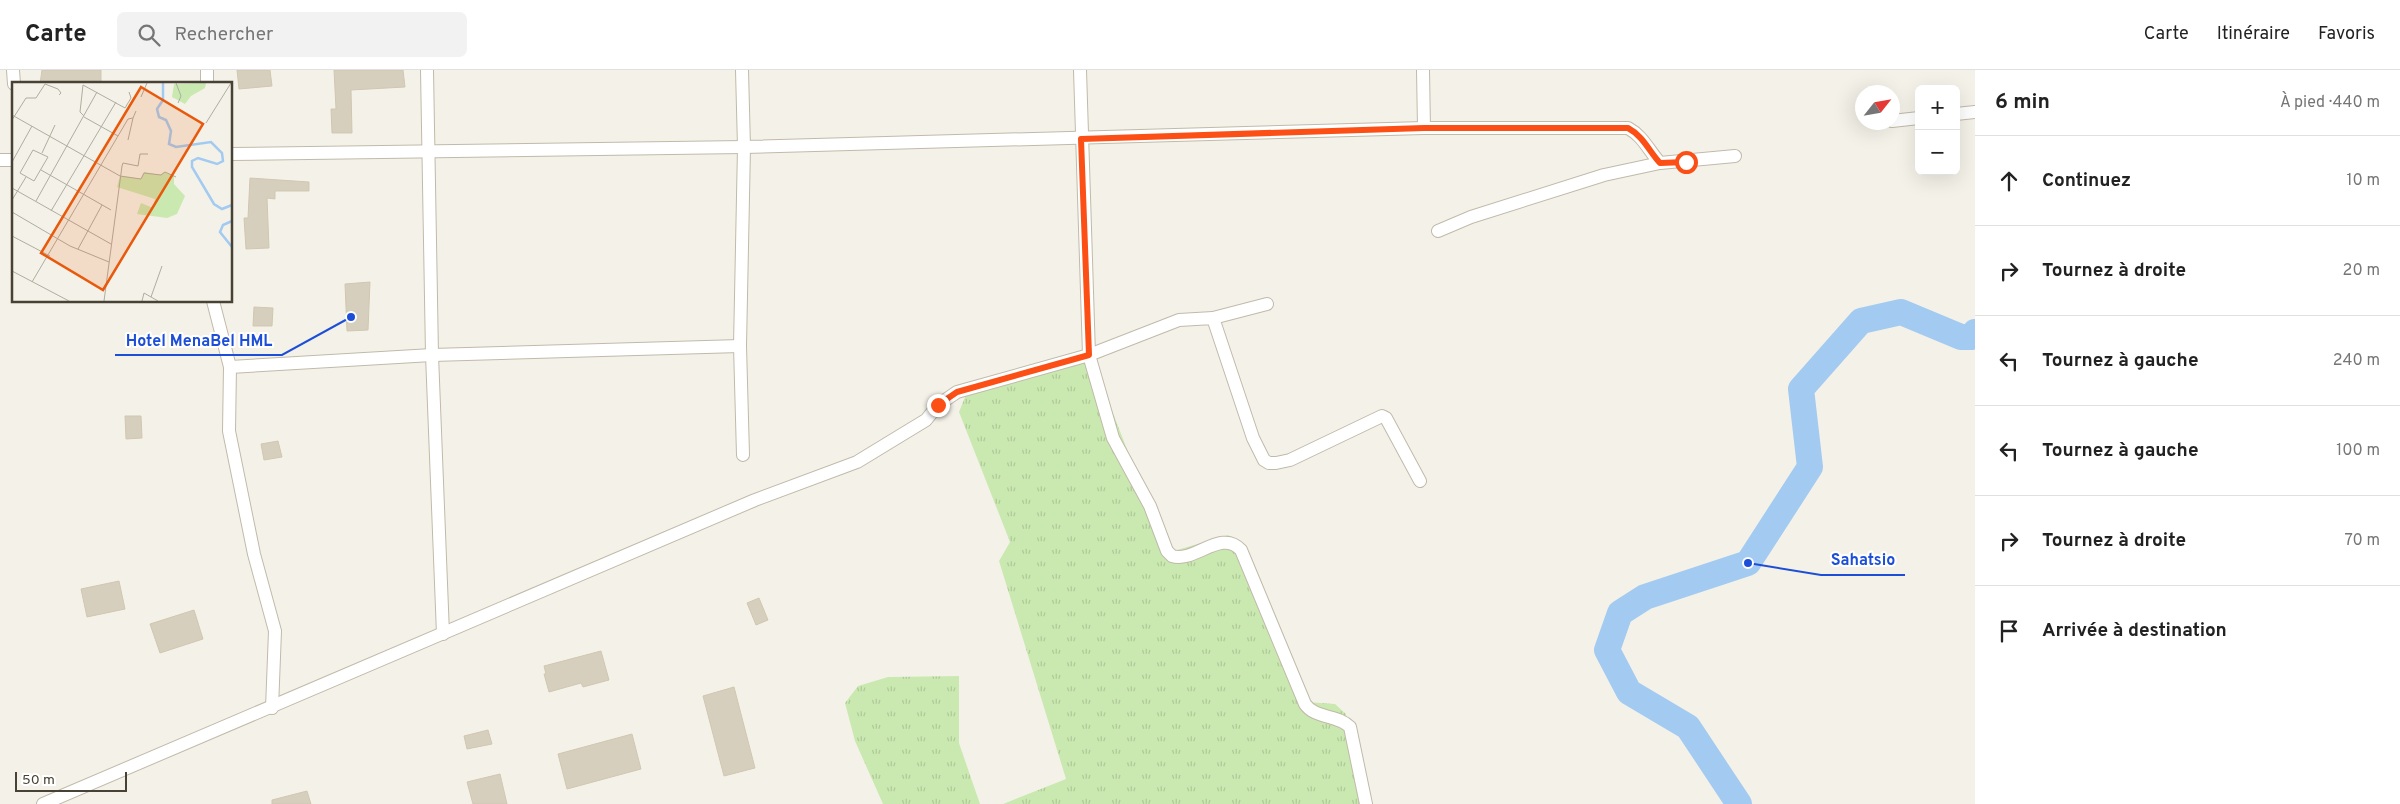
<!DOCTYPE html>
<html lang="fr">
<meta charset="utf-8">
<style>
body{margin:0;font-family:Overpass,sans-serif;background:#f2f2f2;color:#222}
.controls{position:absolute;right:15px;top:15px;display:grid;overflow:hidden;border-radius:8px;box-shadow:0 5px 20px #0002}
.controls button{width:45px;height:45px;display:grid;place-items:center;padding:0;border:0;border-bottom:1px solid #e0e0e0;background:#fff;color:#222;font:25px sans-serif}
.compass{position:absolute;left:1855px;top:15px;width:45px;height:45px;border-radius:50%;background:#fff;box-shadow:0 5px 20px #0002;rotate:59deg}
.scale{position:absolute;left:15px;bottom:12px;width:112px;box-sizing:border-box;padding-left:5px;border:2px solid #484236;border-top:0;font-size:14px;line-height:18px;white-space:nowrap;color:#484236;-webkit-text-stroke:4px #fff;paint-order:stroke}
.stop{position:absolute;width:15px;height:15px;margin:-11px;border:4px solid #fc4f16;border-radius:50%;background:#fff}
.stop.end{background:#fc4f16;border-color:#fff;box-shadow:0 1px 5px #0008}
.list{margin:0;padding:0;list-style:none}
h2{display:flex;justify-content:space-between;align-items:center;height:65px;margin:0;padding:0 20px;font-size:21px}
h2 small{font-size:16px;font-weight:400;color:#767676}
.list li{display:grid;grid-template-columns:32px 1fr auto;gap:15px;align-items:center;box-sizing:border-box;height:90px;padding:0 20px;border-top:1px solid #e0e0e0}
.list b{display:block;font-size:19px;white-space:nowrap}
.list em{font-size:16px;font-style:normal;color:#767676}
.icon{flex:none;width:28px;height:28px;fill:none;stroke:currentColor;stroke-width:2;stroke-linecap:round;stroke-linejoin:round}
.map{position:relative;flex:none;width:1975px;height:734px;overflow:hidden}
header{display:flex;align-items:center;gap:30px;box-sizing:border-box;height:70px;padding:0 25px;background:#fff;border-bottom:1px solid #e0e0e0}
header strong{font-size:24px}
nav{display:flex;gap:28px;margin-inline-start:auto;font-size:18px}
.search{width:350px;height:45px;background:#f2f2f2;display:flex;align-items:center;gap:12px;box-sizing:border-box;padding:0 18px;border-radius:8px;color:#767676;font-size:19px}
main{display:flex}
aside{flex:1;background:#fff}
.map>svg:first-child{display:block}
.grass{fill:url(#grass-tufts)}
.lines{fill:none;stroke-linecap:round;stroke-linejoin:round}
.river{stroke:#a3caf1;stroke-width:26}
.building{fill:#d6cfbd;stroke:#d1c7b0}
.street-casing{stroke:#c0baaa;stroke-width:14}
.street{stroke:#fff;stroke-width:12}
.route{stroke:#fc4f16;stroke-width:6}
.inset-river{fill:none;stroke:#a3caf1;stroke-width:2.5}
.inset-road{fill:none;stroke:#afaca1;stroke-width:1}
.view{fill:#e8590c;fill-opacity:0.15;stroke:#e8590c;stroke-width:2.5}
.inset-edge{fill:none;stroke:#484236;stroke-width:2.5}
.leader{fill:none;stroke:#1d4ed8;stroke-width:2}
.callout-dot{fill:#1d4ed8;stroke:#fff;stroke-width:2}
.callout-label{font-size:16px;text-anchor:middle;font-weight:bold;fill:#1d4ed8;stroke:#fff;stroke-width:4;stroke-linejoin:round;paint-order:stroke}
</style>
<header>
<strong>Carte</strong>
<div class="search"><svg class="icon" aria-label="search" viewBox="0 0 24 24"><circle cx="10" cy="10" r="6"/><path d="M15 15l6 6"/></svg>Rechercher</div>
<nav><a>Carte</a><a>Itinéraire</a><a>Favoris</a></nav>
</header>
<main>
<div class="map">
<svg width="1975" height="734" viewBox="0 0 1975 734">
<defs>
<pattern id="grass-tufts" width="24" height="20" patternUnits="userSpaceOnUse" patternTransform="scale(1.25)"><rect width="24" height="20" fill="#cae9b0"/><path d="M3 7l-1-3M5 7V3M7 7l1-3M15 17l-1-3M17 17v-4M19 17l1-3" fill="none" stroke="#afc998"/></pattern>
</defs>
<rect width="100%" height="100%" fill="#f4f2e8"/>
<g class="grass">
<polygon points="1091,286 1167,483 1228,465 1242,473 1307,632 1335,634 1346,644 1361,734 1003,734 1066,709 999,491 1010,472 959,342 965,327 973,317"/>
<polygon points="959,606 959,673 980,734 883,734 855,671 845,633 858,616 888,607"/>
</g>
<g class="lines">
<polyline class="river" points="1739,734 1688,657 1629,622 1607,580 1620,543 1645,527 1748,493 1810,397 1801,319 1861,251 1901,242 1961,267 1971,267 1975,262"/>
</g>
<g class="building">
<polygon points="42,0 101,0 101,14 40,14"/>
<polygon points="237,0 270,0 272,16 239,19"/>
<polygon points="334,0 403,0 405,17 351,20 352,63 332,63 331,39 336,39"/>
<polygon points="250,108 309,112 309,121 275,121 275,129 267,128 269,178 246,179 244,148 248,148"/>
<polygon points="370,212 368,260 347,261 345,214"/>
<polygon points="254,237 273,238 272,256 253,256"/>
<polygon points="125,346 141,346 142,368 126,369"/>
<polygon points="278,371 282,387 264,390 261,374"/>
<polygon points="119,511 125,539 87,547 81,519"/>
<polygon points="759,528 768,550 756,555 747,533"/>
<polygon points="194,540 203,569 160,583 150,554"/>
<polygon points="601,581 609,610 583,617 581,613 549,622 544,604 546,604 544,596"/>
<polygon points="734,617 755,698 724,706 703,626"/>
<polygon points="488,660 492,674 467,679 464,666"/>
<polygon points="632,664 641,699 567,719 558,684"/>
<polygon points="500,704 507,734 473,734 467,712"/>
<polygon points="307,721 311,734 272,734 272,730"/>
</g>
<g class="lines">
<g class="street-casing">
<g id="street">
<polyline points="13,0 14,14"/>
<polyline points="207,0 207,14"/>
<polyline points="427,0 432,285 443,564"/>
<polyline points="742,0 744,77 740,276 743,385"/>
<path d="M1080,0L1089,285L1113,368L1150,436L1167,481L1172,486C1195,493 1221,458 1241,480L1305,634C1315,649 1337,644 1350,657L1366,734"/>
<polyline points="1423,0 1424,58"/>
<polyline points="1956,44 1975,42"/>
<polyline points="1892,51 1919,48"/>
<path d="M231,84L744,77L1424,58H1628C1643,66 1649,81 1660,93L1735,86"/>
<polyline points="0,90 14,90"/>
<polyline points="1438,161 1471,147 1604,105 1660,93"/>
<polyline points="213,231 230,297 229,361 254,484 275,561 272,638"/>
<polyline points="1213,248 1267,234"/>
<polyline points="230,297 432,285 740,276"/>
<polyline points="43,734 755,430 857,392 926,350 938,335 957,322 1089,285 1179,250 1213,248 1253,368 1264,390 1269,393 1276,393 1290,390 1382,346 1386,348 1420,411"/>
</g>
</g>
<use href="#street" class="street"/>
</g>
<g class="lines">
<path class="route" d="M938,335L957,322L1089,285L1081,69L1424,58H1628C1643,66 1649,81 1660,93L1686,92"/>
</g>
<g transform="translate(12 12)">
<rect width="220" height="220" fill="#f4f2e8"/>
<path d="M132,90L148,93L152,90L162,94V102L173,114L165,132L155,136L125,132L129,121L141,126L143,117L105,105L108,94L129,97Z" fill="#cae9b0"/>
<path d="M194,1L193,6L179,14L173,22L160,15L162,2Z" fill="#cae9b0"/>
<path class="inset-river" d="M151,1V18L145,27L147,35L154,38L159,49L157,62L164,65L199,60L210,71L211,79L205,82L186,76L180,79V85L202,122L210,127L220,123M220,139L211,143L208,150L220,165"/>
<path class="inset-road" d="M164,1L169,14L166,21M129,15L135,1M0,33L108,94L129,97L132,91L149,93L153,90L164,95M72,34L68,30L71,3L113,26L119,16L117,10M72,35L106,54M0,38L14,16H24L33,2L46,7L49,11L47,13M194,41L219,1M116,58L121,36M21,68L36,75L22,99L8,91ZM30,71L43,43M0,80L20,44M29,88L99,128M0,106L99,162M0,118L14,95M24,119L85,10M39,129L104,20M0,130L58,164L97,180M0,154L38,174M66,167L90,123M0,189L57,219M20,200L116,37L121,36L124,29M139,215L150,184M92,219L110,84L111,81L126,84L128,72H136M130,219L132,211L146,219"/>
<path class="view" d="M129,5L191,42L91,208L29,171Z"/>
<rect width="220" height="220" class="inset-edge"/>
</g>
<path class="leader" d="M351 247L282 285H115M1748 493L1821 505H1905"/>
<g class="callout-dot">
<circle cx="351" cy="247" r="5"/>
<circle cx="1748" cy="493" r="5"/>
</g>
<g class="callout-label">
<text x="199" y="276">Hotel MenaBel HML</text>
<text x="1863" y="495">Sahatsio</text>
</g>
</svg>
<div class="controls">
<button>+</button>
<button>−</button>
</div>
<svg class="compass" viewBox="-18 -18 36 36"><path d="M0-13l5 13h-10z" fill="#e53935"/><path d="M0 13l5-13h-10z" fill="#767676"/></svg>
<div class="scale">50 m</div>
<div class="stop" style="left:1686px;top:92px"></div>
<div class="stop end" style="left:938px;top:335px"></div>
</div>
<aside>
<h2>6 min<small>À pied · 440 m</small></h2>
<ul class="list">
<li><svg class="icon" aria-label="ahead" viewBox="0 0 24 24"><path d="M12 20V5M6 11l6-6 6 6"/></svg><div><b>Continuez</b></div><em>10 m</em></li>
<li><svg class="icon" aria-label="right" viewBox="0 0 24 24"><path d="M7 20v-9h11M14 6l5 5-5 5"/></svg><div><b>Tournez à droite</b></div><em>20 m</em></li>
<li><svg class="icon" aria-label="left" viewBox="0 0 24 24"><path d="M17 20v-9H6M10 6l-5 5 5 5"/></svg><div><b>Tournez à gauche</b></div><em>240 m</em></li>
<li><svg class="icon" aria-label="left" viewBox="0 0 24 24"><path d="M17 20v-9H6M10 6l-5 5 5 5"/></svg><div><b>Tournez à gauche</b></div><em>100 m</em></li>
<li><svg class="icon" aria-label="right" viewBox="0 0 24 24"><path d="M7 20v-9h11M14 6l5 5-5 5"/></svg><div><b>Tournez à droite</b></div><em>70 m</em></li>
<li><svg class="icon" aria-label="arrive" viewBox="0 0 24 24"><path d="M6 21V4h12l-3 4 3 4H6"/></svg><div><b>Arrivée à destination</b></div></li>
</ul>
</aside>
</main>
